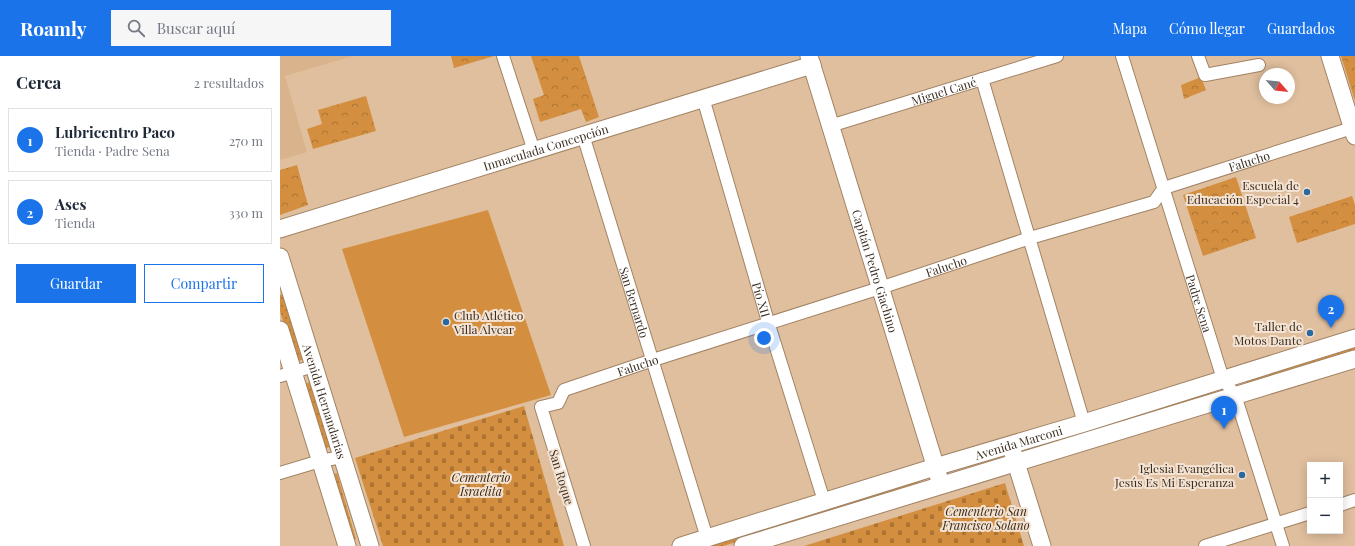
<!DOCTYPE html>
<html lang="es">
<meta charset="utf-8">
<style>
body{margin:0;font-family:"Playfair Display",serif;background:#f6f6f7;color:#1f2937}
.controls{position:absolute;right:12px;bottom:12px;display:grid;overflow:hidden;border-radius:0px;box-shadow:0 2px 10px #0003}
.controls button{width:36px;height:36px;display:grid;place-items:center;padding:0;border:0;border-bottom:1px solid #e0e1e3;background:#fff;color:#1f2937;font:20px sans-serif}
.compass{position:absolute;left:979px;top:12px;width:36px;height:36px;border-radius:50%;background:#fff;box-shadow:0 2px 10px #0003;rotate:118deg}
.you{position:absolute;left:484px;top:282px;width:14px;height:14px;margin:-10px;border:3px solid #fff;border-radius:50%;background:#1a73e8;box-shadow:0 0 0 6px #1a73e833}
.badge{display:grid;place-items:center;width:26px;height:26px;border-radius:50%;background:#1a73e8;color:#fff;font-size:13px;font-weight:700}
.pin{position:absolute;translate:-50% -33px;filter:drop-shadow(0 1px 2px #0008)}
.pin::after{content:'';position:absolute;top:21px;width:14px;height:12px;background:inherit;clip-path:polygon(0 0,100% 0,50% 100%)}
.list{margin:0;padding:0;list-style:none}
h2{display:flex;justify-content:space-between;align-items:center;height:52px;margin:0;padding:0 16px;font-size:17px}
h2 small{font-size:13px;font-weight:400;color:#747a83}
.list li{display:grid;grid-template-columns:26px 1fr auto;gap:12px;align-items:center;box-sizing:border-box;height:64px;margin:0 8px 8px;padding:0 8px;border:1px solid #e0e1e3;border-radius:0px}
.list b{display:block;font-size:15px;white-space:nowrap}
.list p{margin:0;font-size:13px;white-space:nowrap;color:#747a83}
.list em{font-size:13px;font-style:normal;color:#747a83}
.actions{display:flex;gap:8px;padding:12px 16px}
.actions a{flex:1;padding:9px 0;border:1px solid #1a73e8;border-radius:0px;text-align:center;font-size:14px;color:#1a73e8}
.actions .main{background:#1a73e8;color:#fff}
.icon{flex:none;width:22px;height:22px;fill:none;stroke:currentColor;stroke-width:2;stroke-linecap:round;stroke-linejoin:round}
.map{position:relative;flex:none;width:1075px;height:490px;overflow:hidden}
header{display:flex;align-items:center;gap:24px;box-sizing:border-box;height:56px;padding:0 20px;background:#1a73e8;color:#fff}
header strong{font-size:19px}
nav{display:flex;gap:22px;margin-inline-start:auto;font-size:14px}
.search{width:280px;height:36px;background:#f6f6f7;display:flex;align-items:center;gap:10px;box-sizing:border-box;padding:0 14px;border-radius:0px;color:#747a83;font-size:15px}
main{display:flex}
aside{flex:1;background:#fff}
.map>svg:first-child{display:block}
.built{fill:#d9b38c}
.grass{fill:url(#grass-dots)}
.cemetery{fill:url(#cemetery-stones)}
.park{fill:url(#park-crowns)}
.garden{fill:#d38f3f}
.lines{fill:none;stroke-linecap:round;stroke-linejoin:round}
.street-casing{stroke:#a28364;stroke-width:14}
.secondary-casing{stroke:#a28364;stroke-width:19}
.street{stroke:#fff;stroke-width:12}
.secondary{stroke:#fff;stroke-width:17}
.poi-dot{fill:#29699f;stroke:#f4e3d2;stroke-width:1.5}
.labels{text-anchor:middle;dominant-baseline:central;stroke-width:4;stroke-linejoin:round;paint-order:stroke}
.street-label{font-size:12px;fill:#3b2e21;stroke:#f4e3d2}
.poi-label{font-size:12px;fill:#3b2e21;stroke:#f4e3d2;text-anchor:end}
.park-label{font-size:12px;font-style:italic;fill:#392815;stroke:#f4e3d2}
</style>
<header>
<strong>Roamly</strong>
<div class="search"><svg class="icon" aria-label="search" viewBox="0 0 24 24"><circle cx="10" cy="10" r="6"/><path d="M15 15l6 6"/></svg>Buscar aquí</div>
<nav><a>Mapa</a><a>Cómo llegar</a><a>Guardados</a></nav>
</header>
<main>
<aside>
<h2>Cerca<small>2 resultados</small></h2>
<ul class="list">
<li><span class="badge">1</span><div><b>Lubricentro Paco</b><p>Tienda · Padre Sena</p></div><em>270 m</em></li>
<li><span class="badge">2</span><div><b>Ases</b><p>Tienda</p></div><em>330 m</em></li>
</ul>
<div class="actions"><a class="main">Guardar</a><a>Compartir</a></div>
</aside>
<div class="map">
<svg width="1075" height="490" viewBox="0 0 1075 490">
<defs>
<pattern id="grass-dots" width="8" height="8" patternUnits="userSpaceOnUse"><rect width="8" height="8" fill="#d38f3f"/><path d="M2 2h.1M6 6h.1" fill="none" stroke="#ac7534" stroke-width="1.8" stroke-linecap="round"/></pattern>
<pattern id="cemetery-stones" width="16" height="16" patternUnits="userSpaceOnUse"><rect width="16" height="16" fill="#d38f3f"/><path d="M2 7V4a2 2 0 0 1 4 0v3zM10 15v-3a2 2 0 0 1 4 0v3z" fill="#ac7534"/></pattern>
<pattern id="park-crowns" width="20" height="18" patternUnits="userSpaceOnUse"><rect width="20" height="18" fill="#d38f3f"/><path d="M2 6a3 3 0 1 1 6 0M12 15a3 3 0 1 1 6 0" fill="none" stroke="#ac7534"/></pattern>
</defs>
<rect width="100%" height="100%" fill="#e0bf9e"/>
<polygon class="built" points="0,0 73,0 5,20 27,96 0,104"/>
<g class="grass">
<polygon points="3,238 22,304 15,306 0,255 0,239"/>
<polygon points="1075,288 1075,295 967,329 965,322"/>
<polygon points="31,326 50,391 42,393 23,328"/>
<polygon points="935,332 936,339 755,394 753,388"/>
<polygon points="57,417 76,483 69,485 49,420"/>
<polygon points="638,423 640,430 443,490 421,490"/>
</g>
<g class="cemetery">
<polygon points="244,350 284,490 103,490 75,402"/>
<polygon points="725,427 744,490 524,490"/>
</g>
<g class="park">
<polygon points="171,0 214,0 174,12"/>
<polygon points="251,0 299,0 319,61 306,66 301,53 260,66 253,43 264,39"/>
<polygon points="1061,0 1075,0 1075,45"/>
<polygon points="921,21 926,34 904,43 901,29"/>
<polygon points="86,40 96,75 33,93 27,73 42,68 38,54"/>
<polygon points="17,109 28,149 0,159 0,114"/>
<polygon points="956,121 976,182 923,200 903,139"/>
<polygon points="1072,140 1075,149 1075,168 1017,187 1009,161"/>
</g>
<polygon class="garden" points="208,154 271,339 124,381 62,193"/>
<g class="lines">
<g class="street-casing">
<g id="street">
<polyline points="223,0 254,95"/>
<path id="s1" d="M842,0L943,323L955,339L1003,490"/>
<polyline points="918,0 925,19 979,9"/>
<polyline points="702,23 804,367"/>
<path id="s2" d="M423,42L489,269L544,445"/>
<path id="s3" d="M550,70L777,0"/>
<path id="s4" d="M303,79L427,482"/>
<polyline points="0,320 34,310"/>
<polyline points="0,417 40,405 62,401"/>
<polyline points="1060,449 1075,444"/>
<path id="s5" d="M304,490L261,351L278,347L284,334L373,304L600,232L750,182L874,146L884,132L1072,72"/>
<polyline points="925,490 1030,457"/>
</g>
</g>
<g class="secondary-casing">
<g id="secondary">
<path id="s6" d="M529,0L659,422"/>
<polyline points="1050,0 1075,80"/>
<path id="s7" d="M0,173L532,9"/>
<path id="s8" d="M0,201L90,490"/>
<polyline points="0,274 67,490"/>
<polyline points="733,397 762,490"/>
<path id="s9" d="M401,490L655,411L804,367L1075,282"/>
<polyline points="463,490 1075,303"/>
</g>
</g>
<use href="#street" class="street"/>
<use href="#secondary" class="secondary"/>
</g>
<g class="poi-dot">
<circle cx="1027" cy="136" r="4"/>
<circle cx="166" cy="266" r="4"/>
<circle cx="1030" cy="277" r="4"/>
<circle cx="962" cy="419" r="4"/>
</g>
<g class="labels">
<g class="street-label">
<text stroke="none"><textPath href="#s3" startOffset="119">Miguel Cané</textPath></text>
<text stroke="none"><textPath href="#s7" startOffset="278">Inmaculada Concepción</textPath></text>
<text stroke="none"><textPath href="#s5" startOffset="903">Falucho</textPath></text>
<text stroke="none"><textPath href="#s5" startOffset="579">Falucho</textPath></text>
<text stroke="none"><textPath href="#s6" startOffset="225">Capitán Pedro Giachino</textPath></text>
<text stroke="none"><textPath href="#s2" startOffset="210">Pío XII</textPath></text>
<text stroke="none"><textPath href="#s4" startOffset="175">San Bernardo</textPath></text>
<text stroke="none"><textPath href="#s1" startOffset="259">Padre Sena</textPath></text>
<text stroke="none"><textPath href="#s5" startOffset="255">Falucho</textPath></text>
<text stroke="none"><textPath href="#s8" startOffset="151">Avenida Hernandarias</textPath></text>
<text stroke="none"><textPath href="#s9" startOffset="353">Avenida Marconi</textPath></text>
<text transform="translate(282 421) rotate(73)">San Roque</text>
</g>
<g class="poi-label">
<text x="1019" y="129">Escuela de<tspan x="1019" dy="14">Educación Especial 4</tspan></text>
<text x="174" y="259" text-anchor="start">Club Atlético<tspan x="174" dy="14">Villa Alvear</tspan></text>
<text x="1022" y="270">Taller de<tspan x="1022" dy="14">Motos Dante</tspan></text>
<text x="954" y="412">Iglesia Evangélica<tspan x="954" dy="14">Jesús Es Mi Esperanza</tspan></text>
</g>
<g class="park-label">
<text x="201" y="421">Cementerio<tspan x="201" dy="14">Israelita</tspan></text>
<text x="706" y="455">Cementerio San<tspan x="706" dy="14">Francisco Solano</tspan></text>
</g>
</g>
</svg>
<div class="controls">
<button>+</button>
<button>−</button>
</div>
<svg class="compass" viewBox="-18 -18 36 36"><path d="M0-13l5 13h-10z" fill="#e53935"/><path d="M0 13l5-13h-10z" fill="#747a83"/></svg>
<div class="you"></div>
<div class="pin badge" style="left:944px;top:373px">1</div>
<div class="pin badge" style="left:1051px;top:272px">2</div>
</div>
</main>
